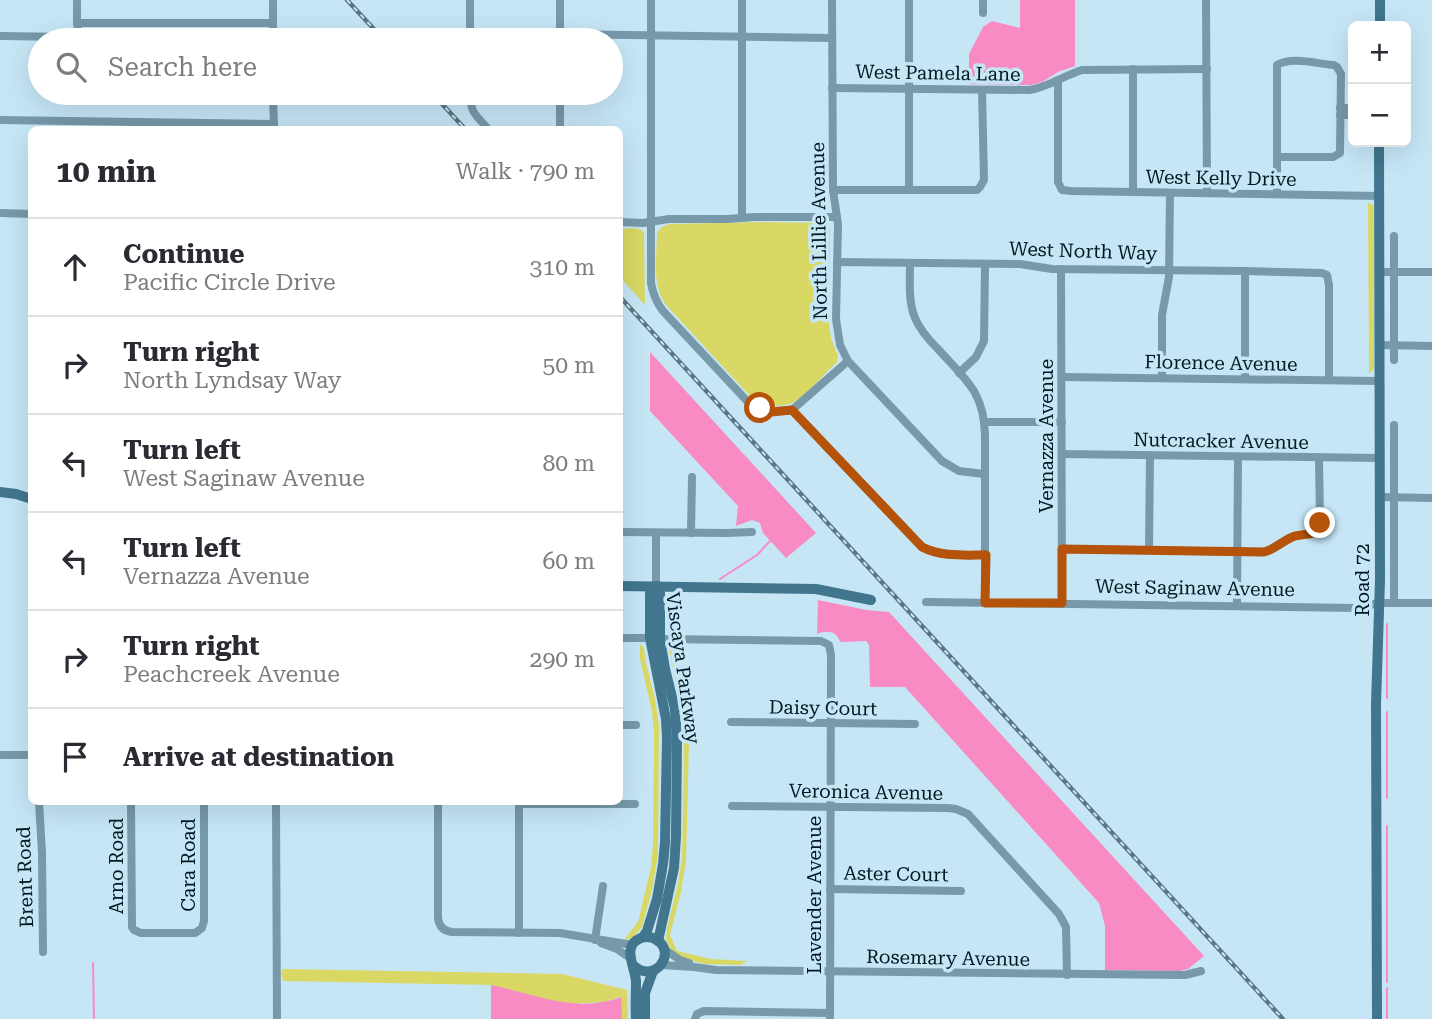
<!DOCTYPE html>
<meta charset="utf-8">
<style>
body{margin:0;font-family:"Roboto Serif",serif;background:#f2f2f3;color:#2b2b33}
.controls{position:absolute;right:21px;top:21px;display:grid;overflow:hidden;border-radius:10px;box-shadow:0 7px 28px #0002}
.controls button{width:63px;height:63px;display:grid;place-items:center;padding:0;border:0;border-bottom:2px solid #e1e1e2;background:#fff;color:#2b2b33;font:35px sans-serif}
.stop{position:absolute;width:21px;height:21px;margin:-16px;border:5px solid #b45309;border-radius:50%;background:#fff}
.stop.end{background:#b45309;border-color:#fff;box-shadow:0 2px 7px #0008}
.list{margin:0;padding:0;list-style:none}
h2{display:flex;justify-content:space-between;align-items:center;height:91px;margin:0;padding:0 28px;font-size:30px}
h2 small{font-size:23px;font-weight:400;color:#7c7c81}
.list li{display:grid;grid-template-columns:46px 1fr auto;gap:21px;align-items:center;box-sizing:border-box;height:98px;padding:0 28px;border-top:2px solid #e1e1e2}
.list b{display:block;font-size:26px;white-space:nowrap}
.list p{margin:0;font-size:23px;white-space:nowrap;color:#7c7c81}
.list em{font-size:23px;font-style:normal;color:#7c7c81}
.icon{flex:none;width:38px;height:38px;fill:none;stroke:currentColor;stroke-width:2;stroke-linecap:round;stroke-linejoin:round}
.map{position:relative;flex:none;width:1432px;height:1019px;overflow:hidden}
.search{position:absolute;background:#fff;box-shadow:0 7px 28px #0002;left:28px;top:28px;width:595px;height:77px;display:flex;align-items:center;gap:18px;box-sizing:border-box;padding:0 24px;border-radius:38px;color:#7c7c81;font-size:26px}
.panel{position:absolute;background:#fff;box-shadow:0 7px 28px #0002;left:28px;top:126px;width:595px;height:679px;border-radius:10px}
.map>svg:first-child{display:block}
.green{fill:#dad864}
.water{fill:#f88ac4}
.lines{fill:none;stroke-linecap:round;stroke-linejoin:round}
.stream{stroke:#f88ac4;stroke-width:2}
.street{stroke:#7799a9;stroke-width:8}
.secondary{stroke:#41768e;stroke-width:10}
.rail-casing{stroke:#5a7683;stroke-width:4.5}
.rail{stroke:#c6e6f6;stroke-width:2;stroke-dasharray:5;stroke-linecap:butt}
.route{stroke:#b45309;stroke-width:9}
.labels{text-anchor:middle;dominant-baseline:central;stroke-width:7;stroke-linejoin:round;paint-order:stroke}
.street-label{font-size:19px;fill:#001823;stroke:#c6e6f6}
</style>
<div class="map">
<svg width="1432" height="1019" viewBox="0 0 1432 1019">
<rect width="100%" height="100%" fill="#c6e6f6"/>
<g class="green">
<polygon points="1368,203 1373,205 1374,208 1374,367 1373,370 1369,374"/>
<path d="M763,222L825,223L830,228L829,325L831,338L838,356L837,362C824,374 811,390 796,401C782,410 760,404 748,394L666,305C651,285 657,256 657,232L662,227L669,224Z"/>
<path d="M620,229C627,229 640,226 644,233L645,305L620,277Z"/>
<polygon points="640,644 644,648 646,663 655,699 659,726 658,854 652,890 642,927 633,937 623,941 638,922 651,867 653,844 654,734 652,712 640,659"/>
<polygon points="673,644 674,654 685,701 689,742 686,861 681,892 670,935 677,951 711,959 747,961 741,965 705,964 682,958 672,952 666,940 667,928 678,884 682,857 684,751 681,708 669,648"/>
<polygon points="283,969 562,974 627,990 628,1019 622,1019 620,997 604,1002 564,1004 491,985 283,981 281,973"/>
</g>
<g class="water">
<polygon points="1020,0 1075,0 1075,66 1058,72 1042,82 1031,85 969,84 969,54 983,27 992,21 1020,28"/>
<polygon points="650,352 816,533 786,558 763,533 760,523 752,520 736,526 738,506 650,411"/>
<path d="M818,600L866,610L889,612L1204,956L1188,969L1180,971L1105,970V926L1099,903L905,687H870L869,645L866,641L840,642C837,631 827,630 817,634Z"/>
<path d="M491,985C535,994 576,1014 621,997L622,1019H491Z"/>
</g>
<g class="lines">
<g class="stream">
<polyline points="720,579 757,555 771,540"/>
<polyline points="1387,624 1387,698"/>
<polyline points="1387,712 1387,798"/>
<polyline points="93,963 94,1019"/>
<polyline points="1387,982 1387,826"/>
<polyline points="1387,1019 1387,988"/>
</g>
<g class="street">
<polyline points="77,0 77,23"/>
<polyline points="273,0 273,40"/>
<polyline points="470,0 470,40"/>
<polyline points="560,0 560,40"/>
<path d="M651,0V283C653,294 656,302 663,311L747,401L760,409L771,412L792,410L848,361"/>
<polyline points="832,0 833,190 838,224 836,319 840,345 848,361 942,461 959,471 984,474"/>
<polyline points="1206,0 1207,193"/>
<polyline points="983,13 983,0"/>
<polyline points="560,34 832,38"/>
<polyline points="0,36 72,37 78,30 77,23 273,23"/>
<polyline points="1133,69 1133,192"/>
<polyline points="1058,80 1058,182 1062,190 1071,191 1379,196"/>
<path d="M832,88L1029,90C1048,87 1063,76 1082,70L1207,69"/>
<polyline points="273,93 274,128"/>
<path d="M470,93C470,113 476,115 489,130"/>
<polyline points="1340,108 1353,108"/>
<polyline points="1340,115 1353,115"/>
<polyline points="0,120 274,124"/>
<polyline points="560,130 560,93"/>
<path d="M1277,157H1333L1340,153L1341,74L1337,67L1334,65C1317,64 1292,56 1277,65V194"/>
<polyline points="909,189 909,0"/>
<polyline points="833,190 977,190 980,187 984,180 982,90"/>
<polyline points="0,213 32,214"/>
<polyline points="742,217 742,0"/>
<polyline points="620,222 643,223 669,219 728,219 754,217 837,217"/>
<polyline points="837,262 1020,264 1052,269 1245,271 1322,273 1327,275 1329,285 1329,380"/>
<path d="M910,264C910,282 908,301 915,318C920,330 928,339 937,348C965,379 984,391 985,435V603"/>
<polyline points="1061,269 1062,603"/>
<polyline points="1379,272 1432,272"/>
<polyline points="1379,345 1432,346"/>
<polyline points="1394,360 1394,236"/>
<polyline points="959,373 976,357 984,341 985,264"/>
<polyline points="1062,377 1379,381"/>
<polyline points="1162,377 1162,315 1169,277 1170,193"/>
<polyline points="1245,378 1245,271"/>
<path d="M792,410L922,547C941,557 964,555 986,555"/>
<polyline points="984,422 1062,422"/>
<polyline points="1062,454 1379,458"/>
<polyline points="1379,497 1432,498"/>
<polyline points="620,532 727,533 752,532"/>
<polyline points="691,533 692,477"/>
<path d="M1062,549L1264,552C1277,549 1283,540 1295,536C1303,534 1310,535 1318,531L1320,523L1319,458"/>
<polyline points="1149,549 1150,455"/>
<polyline points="656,586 656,533"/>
<polyline points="926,602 1357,608 1379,603 1432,603"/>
<polyline points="1394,603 1394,425"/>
<polyline points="1237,606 1238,457"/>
<polyline points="620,638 650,638"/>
<polyline points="660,639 821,641 829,645 831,655 830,1019"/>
<polyline points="731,722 915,724"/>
<polyline points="620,725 636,725"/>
<polyline points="0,755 32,755"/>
<polyline points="39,802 42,853 43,952"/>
<polyline points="131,802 132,927 134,930 141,933 195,933 202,928 204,921 204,802"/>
<polyline points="276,802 277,1019"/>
<path d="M438,802V918C439,927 444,931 452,932L560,933L632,945"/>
<polyline points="519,802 519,933"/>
<polyline points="519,804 635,804"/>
<polyline points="732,806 948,808 956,809 968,814 1059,914 1066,927 1067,975"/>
<polyline points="830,889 961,891"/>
<polyline points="595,940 603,886"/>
<polyline points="601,943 617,949 630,958"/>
<polyline points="664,949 680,960 689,963"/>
<polyline points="661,965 694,967 716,970 1185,975 1201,971"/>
<polyline points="695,1019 697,1014 704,1011 830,1013"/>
</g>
<g class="secondary">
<polyline points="1380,26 1380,0"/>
<polyline points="0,492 16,494 32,499"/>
<polyline points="620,586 816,589 871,600"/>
<polyline points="656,586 660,593 660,639 665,669 675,709 677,740 676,837 674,868 658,941"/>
<polyline points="643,937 647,931 657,899 663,864 665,843 667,738 666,719 650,638 650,593 656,586"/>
<path d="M634,966C655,984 677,953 657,940C652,937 646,936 641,938C621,945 635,967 636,981C636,994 635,1006 636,1019"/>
<polyline points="645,1019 645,993 653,971"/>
<polyline points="1377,1019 1376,704 1380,580 1379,142"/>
</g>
<g class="rail-casing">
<g id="rail">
<polyline points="347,0 384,40"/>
<polyline points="432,93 466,130"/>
<polyline points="620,297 1283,1019"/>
</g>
</g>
<use href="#rail" class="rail"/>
</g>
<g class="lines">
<path class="route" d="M760,408L771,412L792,410L922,547C941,557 964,555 986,555L985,603H1062V549L1264,552C1276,549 1283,540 1295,536C1303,534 1311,535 1318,531L1320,523"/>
</g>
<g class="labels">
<g class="street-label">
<text transform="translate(938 73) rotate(1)">West Pamela Lane</text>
<text transform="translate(1221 178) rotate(1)">West Kelly Drive</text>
<text transform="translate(819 231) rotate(-91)">North Lillie Avenue</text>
<text transform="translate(1083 251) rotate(2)">West North Way</text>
<text transform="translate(1221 363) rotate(1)">Florence Avenue</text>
<text transform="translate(1046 436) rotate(-90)">Vernazza Avenue</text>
<text transform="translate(1221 441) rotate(1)">Nutcracker Avenue</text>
<text transform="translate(1362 580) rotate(-90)">Road 72</text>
<text transform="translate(1195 588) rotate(1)">West Saginaw Avenue</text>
<text transform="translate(683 668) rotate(82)">Viscaya Parkway</text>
<text transform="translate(823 708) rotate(1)">Daisy Court</text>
<text transform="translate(866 792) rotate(1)">Veronica Avenue</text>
<text transform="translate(188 865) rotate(-90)">Cara Road</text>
<text transform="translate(116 866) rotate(-90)">Arno Road</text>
<text transform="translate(896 874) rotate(1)">Aster Court</text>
<text transform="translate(25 877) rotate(-92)">Brent Road</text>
<text transform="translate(814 895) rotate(-90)">Lavender Avenue</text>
<text transform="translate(948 958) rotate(1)">Rosemary Avenue</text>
</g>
</g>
</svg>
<div class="controls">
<button>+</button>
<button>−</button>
</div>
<div class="stop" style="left:760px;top:408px"></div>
<div class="stop end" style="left:1320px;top:523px"></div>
<div class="search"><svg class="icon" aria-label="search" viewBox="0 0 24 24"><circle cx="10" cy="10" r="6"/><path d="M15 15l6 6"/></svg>Search here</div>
<section class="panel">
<h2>10 min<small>Walk · 790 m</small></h2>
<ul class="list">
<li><svg class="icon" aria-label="ahead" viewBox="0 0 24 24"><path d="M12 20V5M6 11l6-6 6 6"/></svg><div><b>Continue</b><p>Pacific Circle Drive</p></div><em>310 m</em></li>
<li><svg class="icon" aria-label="right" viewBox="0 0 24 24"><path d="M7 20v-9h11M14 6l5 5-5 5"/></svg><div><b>Turn right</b><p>North Lyndsay Way</p></div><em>50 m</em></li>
<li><svg class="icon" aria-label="left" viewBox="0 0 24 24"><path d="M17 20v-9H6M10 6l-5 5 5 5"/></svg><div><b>Turn left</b><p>West Saginaw Avenue</p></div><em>80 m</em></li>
<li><svg class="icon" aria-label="left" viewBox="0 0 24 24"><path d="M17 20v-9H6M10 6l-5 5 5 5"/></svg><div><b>Turn left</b><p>Vernazza Avenue</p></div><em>60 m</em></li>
<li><svg class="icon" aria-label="right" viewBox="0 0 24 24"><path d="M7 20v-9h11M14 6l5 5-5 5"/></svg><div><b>Turn right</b><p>Peachcreek Avenue</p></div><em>290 m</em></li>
<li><svg class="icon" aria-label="arrive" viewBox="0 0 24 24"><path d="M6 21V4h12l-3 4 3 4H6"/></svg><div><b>Arrive at destination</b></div></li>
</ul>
</section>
</div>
